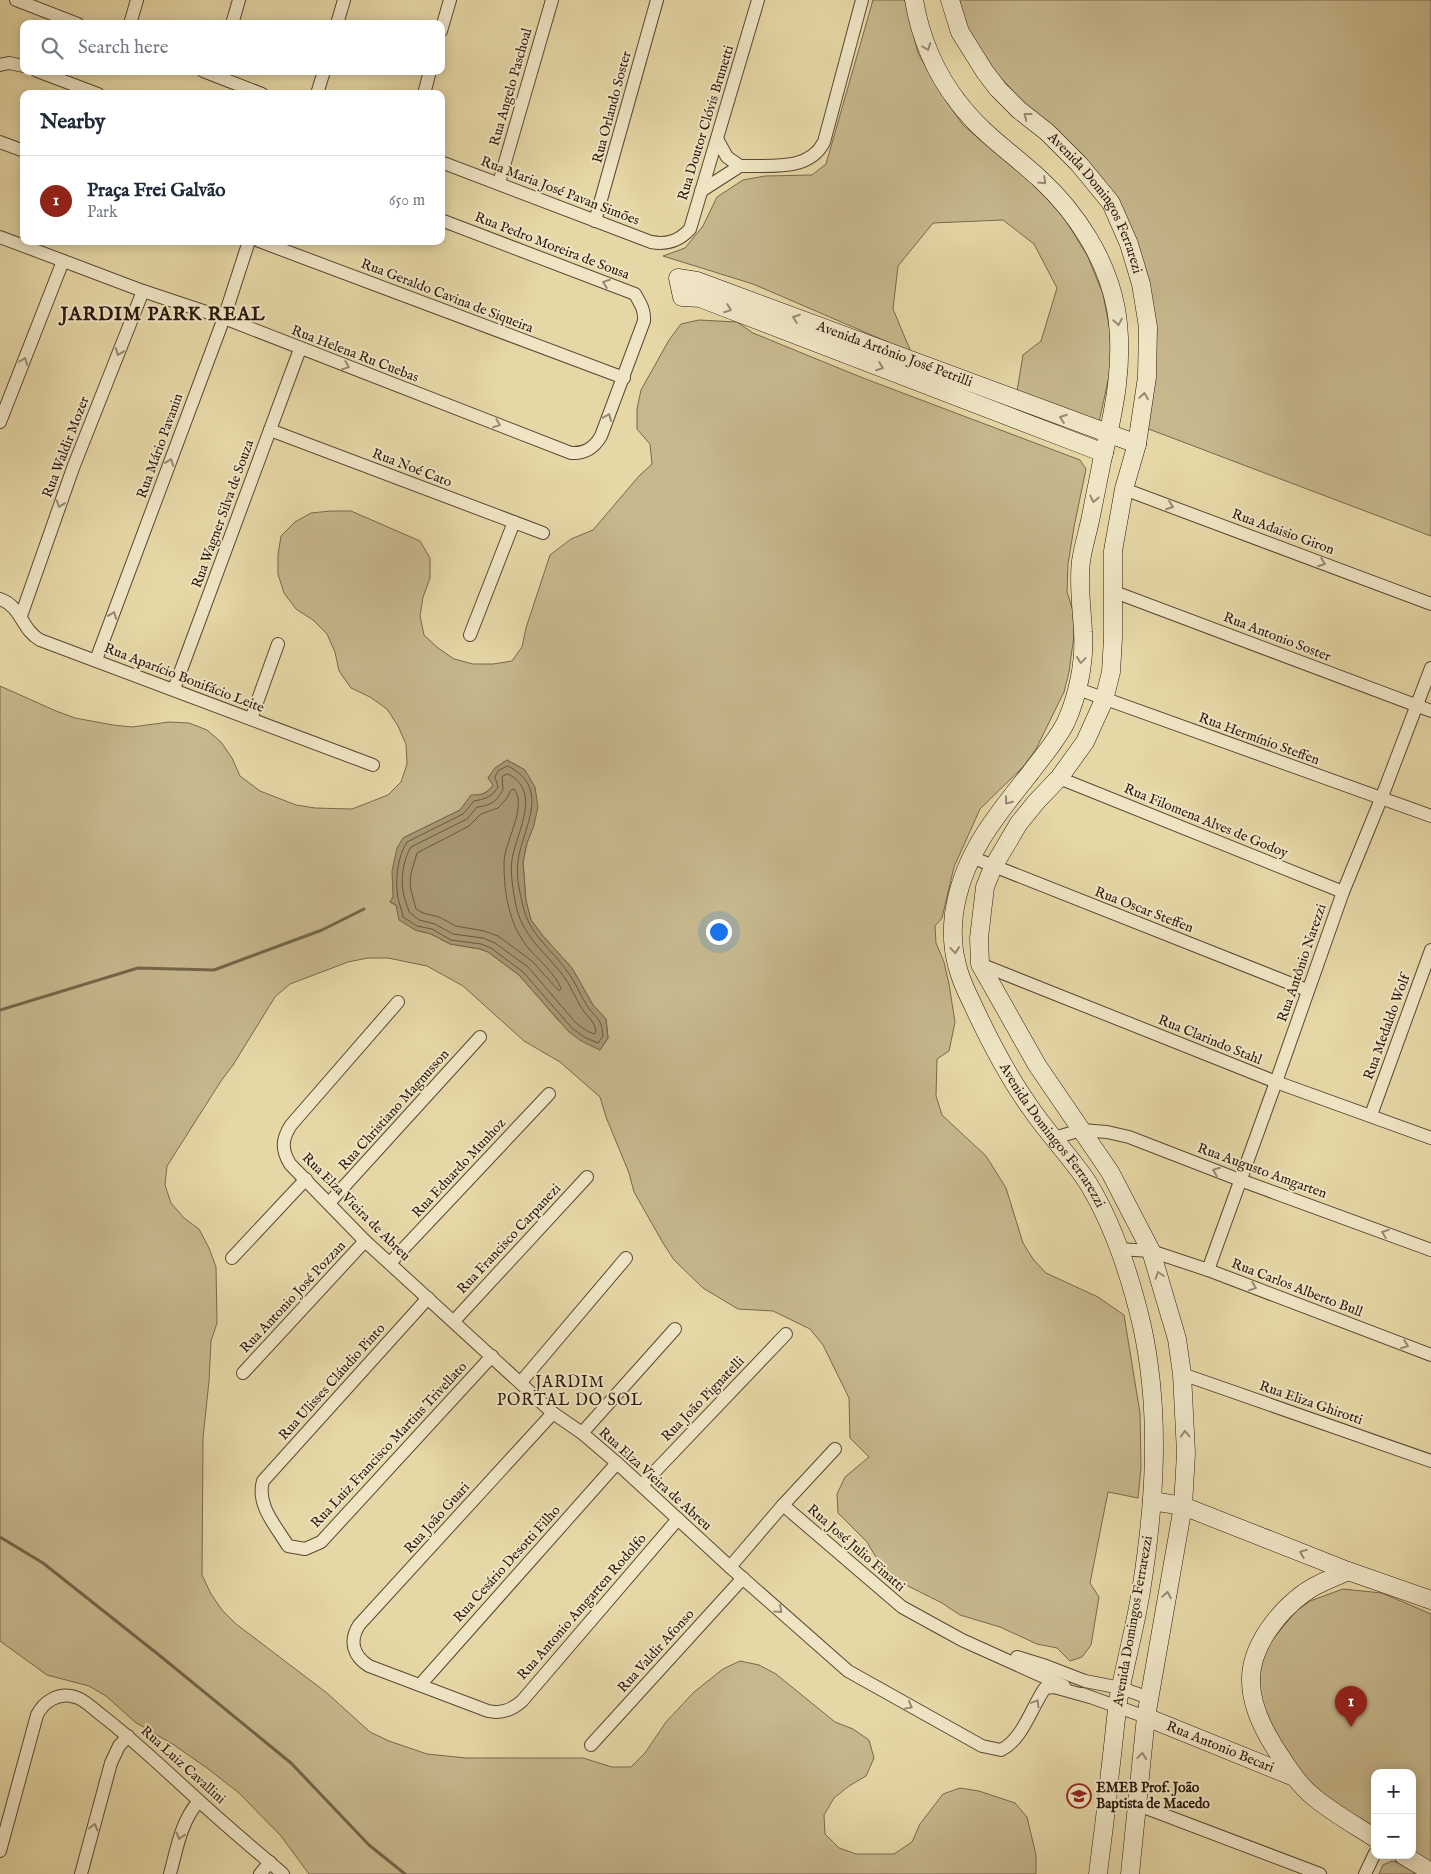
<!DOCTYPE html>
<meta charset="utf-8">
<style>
body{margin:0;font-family:"IM FELL English",serif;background:#f6f6f7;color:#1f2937}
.controls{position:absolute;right:15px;bottom:15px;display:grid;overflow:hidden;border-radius:10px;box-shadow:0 2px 12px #0003}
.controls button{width:45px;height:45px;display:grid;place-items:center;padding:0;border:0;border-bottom:1px solid #e0e1e3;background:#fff;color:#1f2937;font:25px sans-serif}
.you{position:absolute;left:718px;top:931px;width:18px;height:18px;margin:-12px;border:4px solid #fff;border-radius:50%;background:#1a73e8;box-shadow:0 0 0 8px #1a73e833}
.badge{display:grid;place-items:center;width:32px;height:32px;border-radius:50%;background:#8f2418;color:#fff;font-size:16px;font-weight:700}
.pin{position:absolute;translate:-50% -41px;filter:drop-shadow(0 1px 2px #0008)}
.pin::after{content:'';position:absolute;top:26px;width:18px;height:15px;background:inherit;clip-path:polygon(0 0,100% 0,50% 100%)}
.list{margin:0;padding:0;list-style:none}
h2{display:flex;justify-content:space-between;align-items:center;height:65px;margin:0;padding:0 20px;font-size:21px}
h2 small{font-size:16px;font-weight:400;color:#747a83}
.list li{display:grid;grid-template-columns:32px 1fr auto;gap:15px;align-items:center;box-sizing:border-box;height:90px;padding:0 20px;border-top:1px solid #e0e1e3}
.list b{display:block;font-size:19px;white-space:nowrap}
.list p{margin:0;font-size:16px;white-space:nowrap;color:#747a83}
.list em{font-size:16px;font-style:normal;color:#747a83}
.icon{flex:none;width:28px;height:28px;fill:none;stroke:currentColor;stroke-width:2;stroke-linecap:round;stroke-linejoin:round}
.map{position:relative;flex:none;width:1431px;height:1874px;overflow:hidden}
.search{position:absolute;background:#fff;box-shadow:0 2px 12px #0003;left:20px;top:20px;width:425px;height:55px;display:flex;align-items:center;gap:12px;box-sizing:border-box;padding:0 18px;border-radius:10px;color:#747a83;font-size:19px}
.panel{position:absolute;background:#fff;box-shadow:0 2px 12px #0003;left:20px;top:90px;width:425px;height:155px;border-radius:10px}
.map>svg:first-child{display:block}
.green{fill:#c6b78c;stroke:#78684c;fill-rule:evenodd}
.water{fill:#a69671;stroke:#756448}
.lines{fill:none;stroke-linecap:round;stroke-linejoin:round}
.shore{stroke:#68573e;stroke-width:1}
.stream{stroke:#756448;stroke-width:3}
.street-casing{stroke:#5a4832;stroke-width:14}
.secondary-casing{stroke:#2b180b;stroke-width:19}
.street{stroke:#efe5c5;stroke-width:12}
.secondary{stroke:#efe5c5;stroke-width:18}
.oneway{stroke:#978971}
.labels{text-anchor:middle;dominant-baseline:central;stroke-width:4;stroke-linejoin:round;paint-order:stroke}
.street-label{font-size:14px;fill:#2b180b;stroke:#efe5c5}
.poi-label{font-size:14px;font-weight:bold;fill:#2b180b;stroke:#efe5c5;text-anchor:start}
.quarter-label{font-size:16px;letter-spacing:1px;fill:#2b180b;stroke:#efe5c5}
.district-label{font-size:19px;font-weight:bold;letter-spacing:1px;fill:#2b180b;stroke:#efe5c5}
</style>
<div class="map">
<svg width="1431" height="1874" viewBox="0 0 1431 1874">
<rect width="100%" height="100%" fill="#e6d7a6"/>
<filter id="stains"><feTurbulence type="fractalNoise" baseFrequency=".004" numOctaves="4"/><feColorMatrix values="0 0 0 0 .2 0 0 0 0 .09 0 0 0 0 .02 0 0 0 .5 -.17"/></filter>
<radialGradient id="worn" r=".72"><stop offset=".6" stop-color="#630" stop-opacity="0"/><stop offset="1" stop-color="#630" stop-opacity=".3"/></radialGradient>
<g class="green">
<polygon points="873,0 905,0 918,53 940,92 963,125 1037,188 1060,211 1088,257 1103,294 1110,331 1111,367 1099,422 1017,391 1023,355 1041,341 1057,288 1034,244 1003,220 933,223 898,266 893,309 911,352 753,284 663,256 685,248 703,226 717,197 743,180 765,176 812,175 826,164"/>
<polygon points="956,0 1431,0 1431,536 1146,428 1137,243 1022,101 978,53"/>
<path d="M699,320L737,322L753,333L863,378L1080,460L1086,469L1074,527L1068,564L1067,592L1073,611L1074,635L1069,672L1064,692L1036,749L1023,767L980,809L954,867L942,918L935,926L936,943L944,962L949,984L955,1022L949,1051L937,1059L936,1096L942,1115L986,1156L1006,1188L1023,1243L1033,1259L1046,1273L1098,1297L1124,1315L1140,1413L1141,1468L1138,1498L1108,1492L1090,1583L1099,1597L1091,1645L1082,1657L1070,1661L1057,1648L1037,1644L1000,1627L960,1615L942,1603L906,1585L890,1574L877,1559L867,1542L838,1513L837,1494L845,1477L869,1457L850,1438L849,1398L823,1345L810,1329L773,1311L738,1309L703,1288L674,1260L663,1243L634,1192L629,1173L606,1117L600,1097L560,1062L524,1041L463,986L427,966L388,958H368L348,962L290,984L275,997L233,1065L221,1081L167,1166L165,1185L171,1203L184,1218L199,1229L209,1248L216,1267L217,1323L211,1341L209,1381L203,1438L202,1575L211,1594L222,1610L236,1624L327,1693L370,1732L389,1741L427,1754L466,1758H583L612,1767H631L645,1753L666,1722L694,1692L723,1669L740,1661L759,1665L776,1674L835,1722L853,1729L869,1740L874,1758L866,1776L849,1786L834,1798L824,1815L825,1834L839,1848L856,1854H894L912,1842L920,1824L943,1794L960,1788L979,1791L1015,1803L1027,1817L1036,1855V1874H309L281,1836L239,1793L207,1768L174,1745L135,1722L106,1696L89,1686L47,1675L0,1641V686L56,711L75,718L113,725L132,727L169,722L189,723L207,730L221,742L232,758L240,776L260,791L296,805L315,808L352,809L388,795L401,782L407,764L406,744L398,726L387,709L370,697L351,688L339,671L335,652L327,634L313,620L296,609L284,593L278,574V555L281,536L295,522L311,513L331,511H351L420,541L430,558V578L423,597L420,616L424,635L438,648L454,659L473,664H493L512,661L522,647L526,628L550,555L571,539L593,530L639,476L652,464L650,444L637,429V409L641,390L669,340L681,324ZM507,760L525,770L534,825L527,843L523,862L526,901L531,920L543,936L572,968L593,1005L606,1019L608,1038L600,1050L558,1020L519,975L488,952L480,949L450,944L431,934L415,930L396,905L390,902L393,897L403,838L460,810L471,796C482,795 486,794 493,785L488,778L495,768Z"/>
<polygon points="1343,1589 1382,1593 1431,1614 1431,1862 1412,1851 1412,1773 1375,1773 1375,1829 1341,1808 1304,1777 1290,1758 1261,1709 1258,1674 1268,1645 1296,1611 1310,1601"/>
<polygon points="1392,1861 1396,1862 1417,1874 1379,1874 1383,1865"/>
</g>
<path class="water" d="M507,760L525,770L535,787L538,807L534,825L527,843L523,862L526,901L531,920L543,936L572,968L593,1005L606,1019L608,1038L600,1050L581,1041L569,1032L519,975L488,952L480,949L450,944L431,934L415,930L399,920L396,905L390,902L393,897L392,871L397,848L403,838L460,810L471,795C482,795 487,794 493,785L488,778L495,768Z"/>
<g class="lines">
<g class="shore">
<path d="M508,766C552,789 523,826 518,861C516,873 519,890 522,902C528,934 549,946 567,971C576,982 580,996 588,1007C598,1021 601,1017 603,1036L598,1043L584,1037L572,1028L523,972L491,948L481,944L451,940L432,929L417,926L403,917C402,910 399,903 398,898C395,880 397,858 407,842L463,814L474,801C485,799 492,797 498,787L495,777L498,771Z"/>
<path d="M508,774C543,792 516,832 512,860C510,873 513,888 515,901C521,935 542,949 562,974C570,984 575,998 583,1010C588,1018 595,1021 596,1032L594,1034L587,1031L576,1023L528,967L495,943L483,938L453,934L435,924L419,920L409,912C408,907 405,901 404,896C400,882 403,859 411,847L467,819L477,807C490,806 498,801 503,789L502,777Z"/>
<path d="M511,790L514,789C528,807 504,842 504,863C504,894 509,926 530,950C541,962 554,973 561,988L559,991L532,961L498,936L484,931L456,926L439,917L423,913L416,909L410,886L411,873L417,853L469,826L481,814L498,808L507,798Z"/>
</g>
<g class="stream">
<polyline points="0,1010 138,968 214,970 322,930 364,909"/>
<polyline points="0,1537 43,1563 159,1655 291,1763 369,1845 405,1874"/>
</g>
<g class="street-casing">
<g id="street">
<polyline points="16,0 78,24"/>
<polyline points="130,24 137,0"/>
<polyline points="232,24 239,0"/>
<polyline points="337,24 344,0"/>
<polyline points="441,31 450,0"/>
<polyline points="0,65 9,63 24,66"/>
<polyline points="37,71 98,94"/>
<polyline points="203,71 262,94"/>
<polyline points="317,94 324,71"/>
<polyline points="424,94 430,71"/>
<polyline points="0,142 24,151"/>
<path d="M441,162L651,242C667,245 679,241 690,229L758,0"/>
<path d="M740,166C769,165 809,172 824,142L862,0"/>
<polyline points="499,183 552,0"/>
<polyline points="701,191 740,166 727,157 717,139"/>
<polyline points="595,221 657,0"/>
<path d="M0,237L143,291L224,318L571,453C585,454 594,448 601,436L644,321C645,310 640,303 635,294L441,220"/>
<polyline points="259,241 624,378"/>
<polyline points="0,422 63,261"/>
<polyline points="270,430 543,533"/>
<polyline points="1124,489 1431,604"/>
<polyline points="1112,591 1431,711"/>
<path d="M0,599C22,607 21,629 40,640L373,765"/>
<polyline points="21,616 73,468 143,291"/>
<polyline points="470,635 514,522"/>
<polyline points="96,660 224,318 249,241"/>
<polyline points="174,689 300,349"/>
<polyline points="1078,689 1431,816"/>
<polyline points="251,719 278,644"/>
<polyline points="1059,778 1343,892"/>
<polyline points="971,857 1307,990"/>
<polyline points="980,964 1276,1082 1431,1138"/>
<path d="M398,1002L291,1125C282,1139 281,1149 290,1164L365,1241L553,1413L582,1433L617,1463L730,1567L848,1671L982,1746L1001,1750C1023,1739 1031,1708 1045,1688L1054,1687L1090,1697"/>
<polyline points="1371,1115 1431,950"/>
<polyline points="1054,1138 1081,1130 1107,1132 1129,1137 1240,1180 1431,1250"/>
<polyline points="329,1203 480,1037"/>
<polyline points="1118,1249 1151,1251 1208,1270 1431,1355"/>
<polyline points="232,1258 306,1179"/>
<polyline points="390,1263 549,1094"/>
<polyline points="1208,1270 1276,1082 1343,892 1381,799 1431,668"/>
<path d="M428,1298L263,1481C256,1505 276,1526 288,1546L305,1549L321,1542L492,1356"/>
<polyline points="454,1321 587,1177"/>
<polyline points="243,1373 365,1241"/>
<polyline points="1182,1374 1431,1461"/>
<polyline points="521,1382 626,1258"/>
<path d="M553,1413L359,1625C349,1641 353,1656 369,1666L488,1711C501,1714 512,1710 522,1701L678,1519"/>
<polyline points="582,1433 675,1329"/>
<polyline points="642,1485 786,1334"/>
<polyline points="783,1505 902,1607 962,1640 1064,1686"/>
<polyline points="730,1567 783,1505 835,1449"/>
<polyline points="1017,1657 1046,1666 1085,1681 1121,1688 1149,1698"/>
<polyline points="420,1685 617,1463"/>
<polyline points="1082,1694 1146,1717"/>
<polyline points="591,1745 743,1578"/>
<polyline points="1138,1805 1320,1874"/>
<path d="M0,1851L37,1715C44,1701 59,1692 75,1697C84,1699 92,1708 100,1714C134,1740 165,1770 197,1799C225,1825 254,1849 283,1874"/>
<polyline points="81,1874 111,1763 119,1746 128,1736"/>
<path d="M170,1874C177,1848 181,1821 199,1801"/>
<polyline points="260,1874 270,1862"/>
<polyline points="1365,1874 1375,1853"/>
</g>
</g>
<g class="secondary-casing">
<g id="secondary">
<path id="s1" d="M914,0C920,36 935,73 958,102C982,134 1012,153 1040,179C1077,213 1107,260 1116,309C1125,361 1114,411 1102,461C1098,481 1094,501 1090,521C1087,534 1083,548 1081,561C1078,585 1082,609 1083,632C1085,662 1078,695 1066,722C1057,740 1043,756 1031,772C995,817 962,856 954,914C952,930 953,950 957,965C960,978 966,991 972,1003C989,1040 1008,1077 1032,1110C1049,1135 1071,1157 1088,1183C1113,1224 1131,1279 1142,1326C1161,1413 1155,1504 1141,1591C1135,1628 1125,1664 1118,1701C1115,1725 1113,1749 1110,1772C1107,1806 1102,1840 1098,1874"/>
<path id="s2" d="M950,0L960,32L985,72L998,89L1019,110L1047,132L1079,164L1111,203L1129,244L1141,284L1148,327L1147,377L1137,444L1124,489L1113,551V638L1111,672L1104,700L1085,742L1059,778L1037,801L1019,823L993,867L985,887L979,938L980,964L1037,1065L1110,1172L1151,1251L1177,1339L1182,1374L1186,1453L1183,1506L1146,1717L1130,1874"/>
<path id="s3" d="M1104,453L700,298L682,297L678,278L697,281L1137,444"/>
<polyline points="1152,1501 1183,1506 1348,1571 1431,1600"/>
<path d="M1348,1571C1334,1578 1317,1583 1304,1593C1278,1612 1250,1647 1251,1681C1251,1704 1263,1729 1275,1748C1287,1766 1298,1785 1315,1798C1333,1813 1355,1825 1375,1838"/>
<path id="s4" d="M1146,1717L1294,1777"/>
<polyline points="1403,1855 1431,1872"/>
</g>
</g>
<use href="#street" class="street"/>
<use href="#secondary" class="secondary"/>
</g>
<defs><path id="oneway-chevron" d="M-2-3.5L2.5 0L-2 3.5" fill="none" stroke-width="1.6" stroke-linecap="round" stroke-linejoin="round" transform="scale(1.25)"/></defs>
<g class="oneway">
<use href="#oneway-chevron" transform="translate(927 47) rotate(69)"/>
<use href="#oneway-chevron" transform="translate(1027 116) rotate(-142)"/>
<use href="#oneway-chevron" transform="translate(1043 181) rotate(44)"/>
<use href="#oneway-chevron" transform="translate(606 283) rotate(-159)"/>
<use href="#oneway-chevron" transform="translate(728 309) rotate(21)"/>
<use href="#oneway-chevron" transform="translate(796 318) rotate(-160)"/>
<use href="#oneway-chevron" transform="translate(1118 322) rotate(81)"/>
<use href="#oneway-chevron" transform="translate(119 352) rotate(112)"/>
<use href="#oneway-chevron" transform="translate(24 361) rotate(-69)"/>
<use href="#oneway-chevron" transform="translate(346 366) rotate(21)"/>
<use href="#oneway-chevron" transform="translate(880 367) rotate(21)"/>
<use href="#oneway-chevron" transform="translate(1144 396) rotate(-81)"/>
<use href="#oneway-chevron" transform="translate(608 417) rotate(-68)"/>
<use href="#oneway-chevron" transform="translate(1063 418) rotate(-160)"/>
<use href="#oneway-chevron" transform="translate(497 424) rotate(21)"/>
<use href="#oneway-chevron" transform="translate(170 462) rotate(-70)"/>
<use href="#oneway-chevron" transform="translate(1094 499) rotate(102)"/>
<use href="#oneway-chevron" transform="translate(60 504) rotate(109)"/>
<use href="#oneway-chevron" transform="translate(1170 506) rotate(20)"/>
<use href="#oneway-chevron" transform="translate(1322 563) rotate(20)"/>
<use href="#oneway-chevron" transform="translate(113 615) rotate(-70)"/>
<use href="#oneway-chevron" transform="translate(1081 660) rotate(97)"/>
<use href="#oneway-chevron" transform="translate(1008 801) rotate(128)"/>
<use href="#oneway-chevron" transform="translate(955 950) rotate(84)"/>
<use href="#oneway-chevron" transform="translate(1216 1171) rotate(-159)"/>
<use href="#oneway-chevron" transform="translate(1385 1233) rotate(-160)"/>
<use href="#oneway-chevron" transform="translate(1159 1275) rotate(-108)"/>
<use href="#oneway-chevron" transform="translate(1253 1287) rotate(21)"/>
<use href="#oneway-chevron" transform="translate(1405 1345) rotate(21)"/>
<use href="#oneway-chevron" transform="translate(1185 1434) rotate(-92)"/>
<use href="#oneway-chevron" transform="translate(1303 1553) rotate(-158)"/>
<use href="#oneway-chevron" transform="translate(1167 1595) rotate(-80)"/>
<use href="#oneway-chevron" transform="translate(779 1610) rotate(42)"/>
<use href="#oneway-chevron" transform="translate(1036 1703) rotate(-59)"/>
<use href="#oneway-chevron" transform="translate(909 1706) rotate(29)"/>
<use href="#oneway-chevron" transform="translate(1142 1756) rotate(-85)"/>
<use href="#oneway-chevron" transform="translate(94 1827) rotate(-75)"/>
<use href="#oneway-chevron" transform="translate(180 1836) rotate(105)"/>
</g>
<defs>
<g id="school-ring" transform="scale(1.25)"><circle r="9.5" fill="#efe5c5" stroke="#8f2418" stroke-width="1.5"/><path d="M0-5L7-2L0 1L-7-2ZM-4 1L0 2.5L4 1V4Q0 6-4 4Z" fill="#8f2418"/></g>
</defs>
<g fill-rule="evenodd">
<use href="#school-ring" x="1079" y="1796"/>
</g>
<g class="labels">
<g class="street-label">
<text transform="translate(511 87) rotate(-74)">Rua Angelo Paschoal</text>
<text transform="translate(612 107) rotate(-75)">Rua Orlando Soster</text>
<text transform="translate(706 123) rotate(-73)">Rua Doutor Clóvis Brunetti</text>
<text transform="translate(560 191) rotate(21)">Rua Maria José Pavan Simões</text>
<text stroke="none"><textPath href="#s2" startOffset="255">Avenida Domingos Ferrarezi</textPath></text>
<text transform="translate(552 246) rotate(21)">Rua Pedro Moreira de Sousa</text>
<text transform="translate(447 296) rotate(21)">Rua Geraldo Cavina de Siqueira</text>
<text transform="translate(355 354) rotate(21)">Rua Helena Ru Cuebas</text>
<text stroke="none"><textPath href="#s3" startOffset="700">Avenida Artônio José Petrilli</textPath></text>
<text transform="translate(160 446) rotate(-70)">Rua Mário Pavanin</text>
<text transform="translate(66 447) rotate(-69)">Rua Waldir Mozer</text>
<text transform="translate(412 468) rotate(21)">Rua Noé Cato</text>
<text transform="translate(223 514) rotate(-70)">Rua Wagner Silva de Souza</text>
<text transform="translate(1283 532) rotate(20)">Rua Adaisio Giron</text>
<text transform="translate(1277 637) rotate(21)">Rua Antonio Soster</text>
<text transform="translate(184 678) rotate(21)">Rua Aparício Bonifácio Leite</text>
<text transform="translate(1259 739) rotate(20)">Rua Hermínio Steffen</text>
<text transform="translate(1206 821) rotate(22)">Rua Filomena Alves de Godoy</text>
<text transform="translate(1144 910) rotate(21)">Rua Oscar Steffen</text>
<text transform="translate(1302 963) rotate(-71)">Rua Antônio Narezzi</text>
<text transform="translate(1387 1027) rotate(-70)">Rua Medaldo Wolf</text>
<text transform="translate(1210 1040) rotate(22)">Rua Clarindo Stahl</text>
<text transform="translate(394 1110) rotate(-48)">Rua Christiano Magnusson</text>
<text stroke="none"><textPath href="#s1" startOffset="1270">Avenida Domingos Ferrarezzi</textPath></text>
<text transform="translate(459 1168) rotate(-47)">Rua Eduardo Munhoz</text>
<text transform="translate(1262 1171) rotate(20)">Rua Augusto Amgarten</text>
<text transform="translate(356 1207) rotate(45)">Rua Elza Vieira de Abreu</text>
<text transform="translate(509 1239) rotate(-47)">Rua Francisco Carpanezi</text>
<text transform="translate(1297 1288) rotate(21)">Rua Carlos Alberto Bull</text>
<text transform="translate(293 1297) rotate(-47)">Rua Antonio José Pozzan</text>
<text transform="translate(332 1382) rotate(-48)">Rua Ulisses Cláudio Pinto</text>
<text transform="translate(703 1399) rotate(-46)">Rua João Pignatelli</text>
<text transform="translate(1311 1403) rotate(19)">Rua Eliza Ghirotti</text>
<text transform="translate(389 1445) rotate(-47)">Rua Luiz Francisco Martins Trivellato</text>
<text transform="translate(655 1479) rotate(42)">Rua Elza Vieira de Abreu</text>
<text transform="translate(437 1518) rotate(-48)">Rua João Guari</text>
<text transform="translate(856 1548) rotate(41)">Rua José Julio Finatti</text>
<text transform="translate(507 1564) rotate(-48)">Rua Cesário Desotti Filho</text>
<text transform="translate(582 1607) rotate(-49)">Rua Antonio Amgarten Rodolfo</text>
<text transform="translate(1133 1621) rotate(-80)">Avenida Domingos Ferrarezzi</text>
<text transform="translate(656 1651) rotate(-48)">Rua Valdir Afonso</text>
<text stroke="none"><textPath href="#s4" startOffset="80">Rua Antonio Becari</textPath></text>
<text transform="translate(183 1765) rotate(42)">Rua Luiz Cavallini</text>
</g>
<g class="poi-label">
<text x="1096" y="1788">EMEB Prof. João<tspan x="1096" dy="16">Baptista de Macedo</tspan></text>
</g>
<g class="quarter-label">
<text x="570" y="1383">JARDIM<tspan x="570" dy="18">PORTAL DO SOL</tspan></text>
</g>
<g class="district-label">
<text x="163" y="315">JARDIM PARK REAL</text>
</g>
</g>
<rect width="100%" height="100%" filter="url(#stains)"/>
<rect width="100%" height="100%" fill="url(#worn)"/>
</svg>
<div class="controls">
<button>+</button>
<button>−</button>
</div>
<div class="you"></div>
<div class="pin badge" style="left:1351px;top:1727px">1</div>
<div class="search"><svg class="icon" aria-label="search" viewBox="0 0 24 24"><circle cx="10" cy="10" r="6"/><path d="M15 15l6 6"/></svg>Search here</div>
<section class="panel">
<h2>Nearby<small></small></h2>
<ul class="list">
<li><span class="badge">1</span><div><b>Praça Frei Galvão</b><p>Park</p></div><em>650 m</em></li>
</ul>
</section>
</div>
